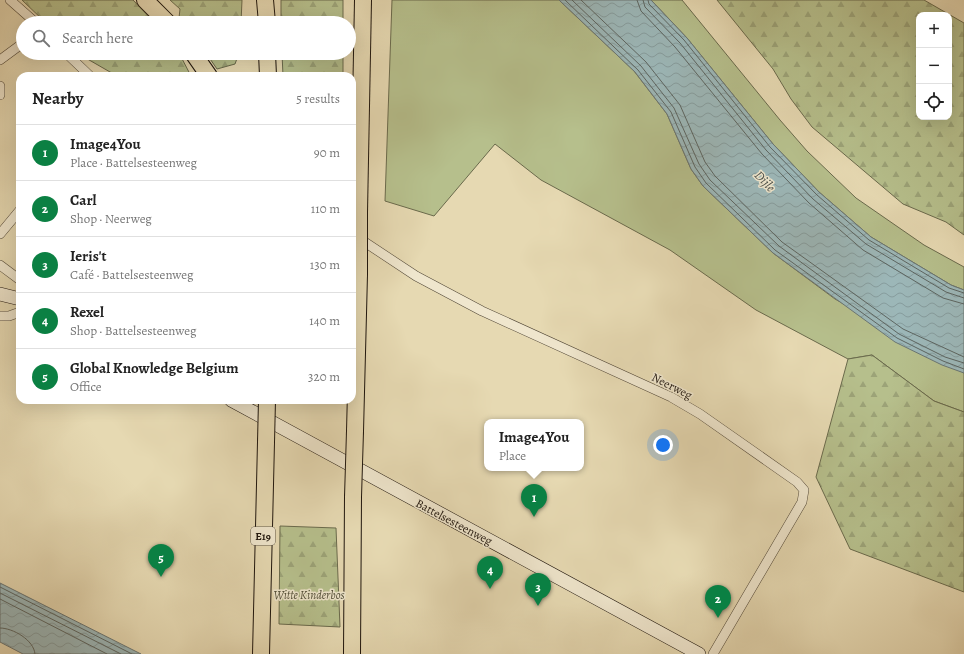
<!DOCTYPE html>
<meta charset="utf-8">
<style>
body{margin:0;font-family:Alegreya,serif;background:#f2f2f2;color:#222}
.controls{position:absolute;right:12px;top:12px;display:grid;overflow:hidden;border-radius:8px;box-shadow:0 4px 16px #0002}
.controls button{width:36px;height:36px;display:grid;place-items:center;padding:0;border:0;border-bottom:1px solid #e0e0e0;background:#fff;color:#222;font:20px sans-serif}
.you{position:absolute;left:663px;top:445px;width:14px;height:14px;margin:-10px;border:3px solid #fff;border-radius:50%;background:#1a73e8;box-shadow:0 0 0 6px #1a73e833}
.badge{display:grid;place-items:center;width:26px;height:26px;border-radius:50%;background:#0b8043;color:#fff;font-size:13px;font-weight:700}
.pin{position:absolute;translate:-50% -33px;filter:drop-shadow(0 1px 2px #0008)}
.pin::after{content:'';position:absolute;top:21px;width:14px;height:12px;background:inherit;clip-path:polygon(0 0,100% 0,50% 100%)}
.popup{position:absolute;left:484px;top:419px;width:100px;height:52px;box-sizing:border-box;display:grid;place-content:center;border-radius:8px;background:#fff;filter:drop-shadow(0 1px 3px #0005);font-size:13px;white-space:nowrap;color:#767676}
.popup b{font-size:15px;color:#222}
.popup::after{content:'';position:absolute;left:50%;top:100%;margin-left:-8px;border:8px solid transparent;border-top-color:#fff}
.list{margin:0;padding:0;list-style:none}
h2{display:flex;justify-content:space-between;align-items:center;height:52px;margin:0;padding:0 16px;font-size:17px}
h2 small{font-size:13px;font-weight:400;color:#767676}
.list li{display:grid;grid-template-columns:26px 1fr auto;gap:12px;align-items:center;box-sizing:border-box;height:56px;padding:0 16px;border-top:1px solid #e0e0e0}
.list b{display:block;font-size:15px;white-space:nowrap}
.list p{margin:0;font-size:13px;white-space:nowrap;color:#767676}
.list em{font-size:13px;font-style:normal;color:#767676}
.icon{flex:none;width:22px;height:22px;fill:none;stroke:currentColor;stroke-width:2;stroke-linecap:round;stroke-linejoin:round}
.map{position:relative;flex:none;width:964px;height:654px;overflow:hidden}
.search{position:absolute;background:#fff;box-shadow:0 4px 16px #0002;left:16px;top:16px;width:340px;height:44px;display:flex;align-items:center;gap:10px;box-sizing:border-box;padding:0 14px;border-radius:22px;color:#767676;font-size:15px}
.panel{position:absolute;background:#fff;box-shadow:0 4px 16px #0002;left:16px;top:72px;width:340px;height:332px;border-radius:12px}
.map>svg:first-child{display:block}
.grass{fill:#b6bf8c;stroke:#6a6a4c}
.forest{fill:url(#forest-firs);stroke:#6a6a4c;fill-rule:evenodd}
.water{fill:url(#water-waves);stroke:#6a7674}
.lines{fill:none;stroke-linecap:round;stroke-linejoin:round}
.shore{stroke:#5d6662;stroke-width:1}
.minor-casing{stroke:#504636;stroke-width:10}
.secondary-casing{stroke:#1e150d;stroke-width:14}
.motorway-casing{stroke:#1e150d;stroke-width:18}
.minor{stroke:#efe6cd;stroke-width:9}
.secondary{stroke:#efe6cd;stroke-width:13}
.motorway{stroke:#e6d9b2;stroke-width:16}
.motorway-bridge-casing{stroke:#1e150d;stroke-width:18;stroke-linecap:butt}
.motorway-bridge{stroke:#e6d9b2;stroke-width:16}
.labels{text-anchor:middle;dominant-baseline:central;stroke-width:3;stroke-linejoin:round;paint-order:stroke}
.shield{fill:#efe6cd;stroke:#5d5447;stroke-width:1}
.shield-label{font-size:11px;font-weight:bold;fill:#1e150d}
.street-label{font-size:12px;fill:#1e150d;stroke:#efe6cd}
.park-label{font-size:12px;font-style:italic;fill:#535039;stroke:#efe6cd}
.water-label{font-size:13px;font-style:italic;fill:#4a4e49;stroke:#efe6cd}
</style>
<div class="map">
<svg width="964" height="654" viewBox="0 0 964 654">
<defs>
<pattern id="forest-firs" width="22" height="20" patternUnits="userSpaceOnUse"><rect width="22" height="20" fill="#b6bf8c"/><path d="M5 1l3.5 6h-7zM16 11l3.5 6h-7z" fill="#9ca378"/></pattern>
<pattern id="water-waves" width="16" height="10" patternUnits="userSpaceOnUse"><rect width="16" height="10" fill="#9cb7b8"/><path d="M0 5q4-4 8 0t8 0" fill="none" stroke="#869c9d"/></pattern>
</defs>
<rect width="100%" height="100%" fill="#e6d9b2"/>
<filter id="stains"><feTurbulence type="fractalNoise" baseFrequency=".005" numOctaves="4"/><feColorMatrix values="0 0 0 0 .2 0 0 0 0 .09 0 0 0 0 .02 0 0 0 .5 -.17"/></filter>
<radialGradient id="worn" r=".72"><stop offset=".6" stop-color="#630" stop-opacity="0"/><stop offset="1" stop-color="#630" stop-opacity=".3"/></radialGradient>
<g class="grass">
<polygon points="392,0 559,0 634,71 667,114 691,169 703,186 773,253 835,299 964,373 964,412 934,401 872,355 848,359 756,310 670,250 541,180 495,144 434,216 385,201"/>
<polygon points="651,0 682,0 780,120 807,151 856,198 924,245 964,267 964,290 951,285 871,237 819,192 773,144 687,38"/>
</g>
<g class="forest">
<polygon points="22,0 133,0 155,23 46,23"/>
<polygon points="170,0 242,0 241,23 199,23 199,20 179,18 180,9"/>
<rect x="281" y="0" width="62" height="23"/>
<path d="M717,0H924L964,23V235L946,222L903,204L812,127L791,99L773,69ZM919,15H949V117H919Z"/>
<polygon points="77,53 179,53 191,76 117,76"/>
<polygon points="206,53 239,53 235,64 217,69"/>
<polygon points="282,53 343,53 343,76 283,76"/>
<polygon points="872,355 934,401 964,412 964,592 850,549 816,477 848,359"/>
<polygon points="280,526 336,528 340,627 279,624"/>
</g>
<g class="water">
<polygon points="559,0 651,0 687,38 773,144 819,192 871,237 951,285 964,290 964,373 942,365 895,342 773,253 703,186 691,169 667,114 635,72"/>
<polygon points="0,583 141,654 23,654 0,642"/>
</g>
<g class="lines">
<g class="shore">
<polyline points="565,0 638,70 671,112 695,167 706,183 775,250 897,338 943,361 964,369"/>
<polyline points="572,0 641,66 674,108 699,164 710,180 779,246 899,334 945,357 964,363"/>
<polyline points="581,0 646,62 680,105 705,162 715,176 782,242 903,329 964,357"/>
<polyline points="637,0 641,11 675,47 762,154 809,203 863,250 943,298 964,304"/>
<polyline points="643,0 645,7 680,43 766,150 813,199 866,244 946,292 964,298"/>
<polyline points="648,0 649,4 684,40 770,147 817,195 869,240 949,288 964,293"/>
<polyline points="0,587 132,654"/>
<polyline points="0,593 121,654"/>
<polyline points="0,599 107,654"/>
<path d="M0,628C13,628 34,640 35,654"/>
</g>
<g class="minor-casing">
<g id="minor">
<polyline points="10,0 36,23"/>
<polyline points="66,53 90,76"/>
<polyline points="0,60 23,43"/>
<polyline points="0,86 0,95"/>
<polyline points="0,234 20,210"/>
<polyline points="357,237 416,276 482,311 671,397 700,414 797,482 804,490 802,502 713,654"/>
<polyline points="0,265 20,280"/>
<polyline points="0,316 9,316 20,312"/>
</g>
</g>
<g class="secondary-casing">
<g id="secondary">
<polyline points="0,294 20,299"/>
<polyline points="231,400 699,654"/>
</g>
</g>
<g class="motorway-casing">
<g id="motorway">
<polyline points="145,0 168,23"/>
<polyline points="265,0 267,23"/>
<polyline points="193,53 209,76"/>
<polyline points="267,53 268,76"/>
<polyline points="359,212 363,0"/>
<polyline points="355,431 359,274"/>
<polyline points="261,654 266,442"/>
<polyline points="352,654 353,497"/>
</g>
</g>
<use href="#minor" class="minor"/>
<use href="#secondary" class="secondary"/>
<use href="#motorway" class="motorway"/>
<g class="motorway-bridge-casing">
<g id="motorway-bridge">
<polyline points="359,274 359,212"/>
<polyline points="266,442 267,400"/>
<polyline points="353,497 355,431"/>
</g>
</g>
<use href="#motorway-bridge" class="motorway-bridge"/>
</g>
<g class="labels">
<rect class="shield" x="251" y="527" width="24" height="18" rx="3"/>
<g class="shield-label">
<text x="263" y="536">E19</text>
</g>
<g class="street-label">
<text transform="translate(672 386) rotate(27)">Neerweg</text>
<text transform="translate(454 522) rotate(28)">Battelsesteenweg</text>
</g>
<g class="park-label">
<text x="309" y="595">Witte Kinderbos</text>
</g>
<g class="water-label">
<text transform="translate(765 181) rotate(46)">Dijle</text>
</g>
</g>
<rect width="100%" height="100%" filter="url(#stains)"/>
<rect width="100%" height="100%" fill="url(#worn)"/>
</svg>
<div class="controls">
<button>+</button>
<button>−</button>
<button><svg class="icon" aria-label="locate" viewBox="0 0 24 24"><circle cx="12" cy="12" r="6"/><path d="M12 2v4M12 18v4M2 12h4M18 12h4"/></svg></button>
</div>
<div class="you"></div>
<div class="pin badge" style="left:534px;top:517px">1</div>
<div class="popup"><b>Image4You</b>Place</div>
<div class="pin badge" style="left:718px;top:618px">2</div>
<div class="pin badge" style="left:538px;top:606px">3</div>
<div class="pin badge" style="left:490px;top:589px">4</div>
<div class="pin badge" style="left:161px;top:577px">5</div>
<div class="search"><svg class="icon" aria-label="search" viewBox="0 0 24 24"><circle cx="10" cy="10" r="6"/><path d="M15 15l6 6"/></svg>Search here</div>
<section class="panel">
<h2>Nearby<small>5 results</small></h2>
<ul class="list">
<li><span class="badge">1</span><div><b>Image4You</b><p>Place · Battelsesteenweg</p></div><em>90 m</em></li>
<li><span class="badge">2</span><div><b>Carl</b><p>Shop · Neerweg</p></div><em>110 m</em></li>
<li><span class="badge">3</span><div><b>Ieris't</b><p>Café · Battelsesteenweg</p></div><em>130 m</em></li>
<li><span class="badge">4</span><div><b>Rexel</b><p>Shop · Battelsesteenweg</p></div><em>140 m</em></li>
<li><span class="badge">5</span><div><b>Global Knowledge Belgium</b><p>Office</p></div><em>320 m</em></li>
</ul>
</section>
</div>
